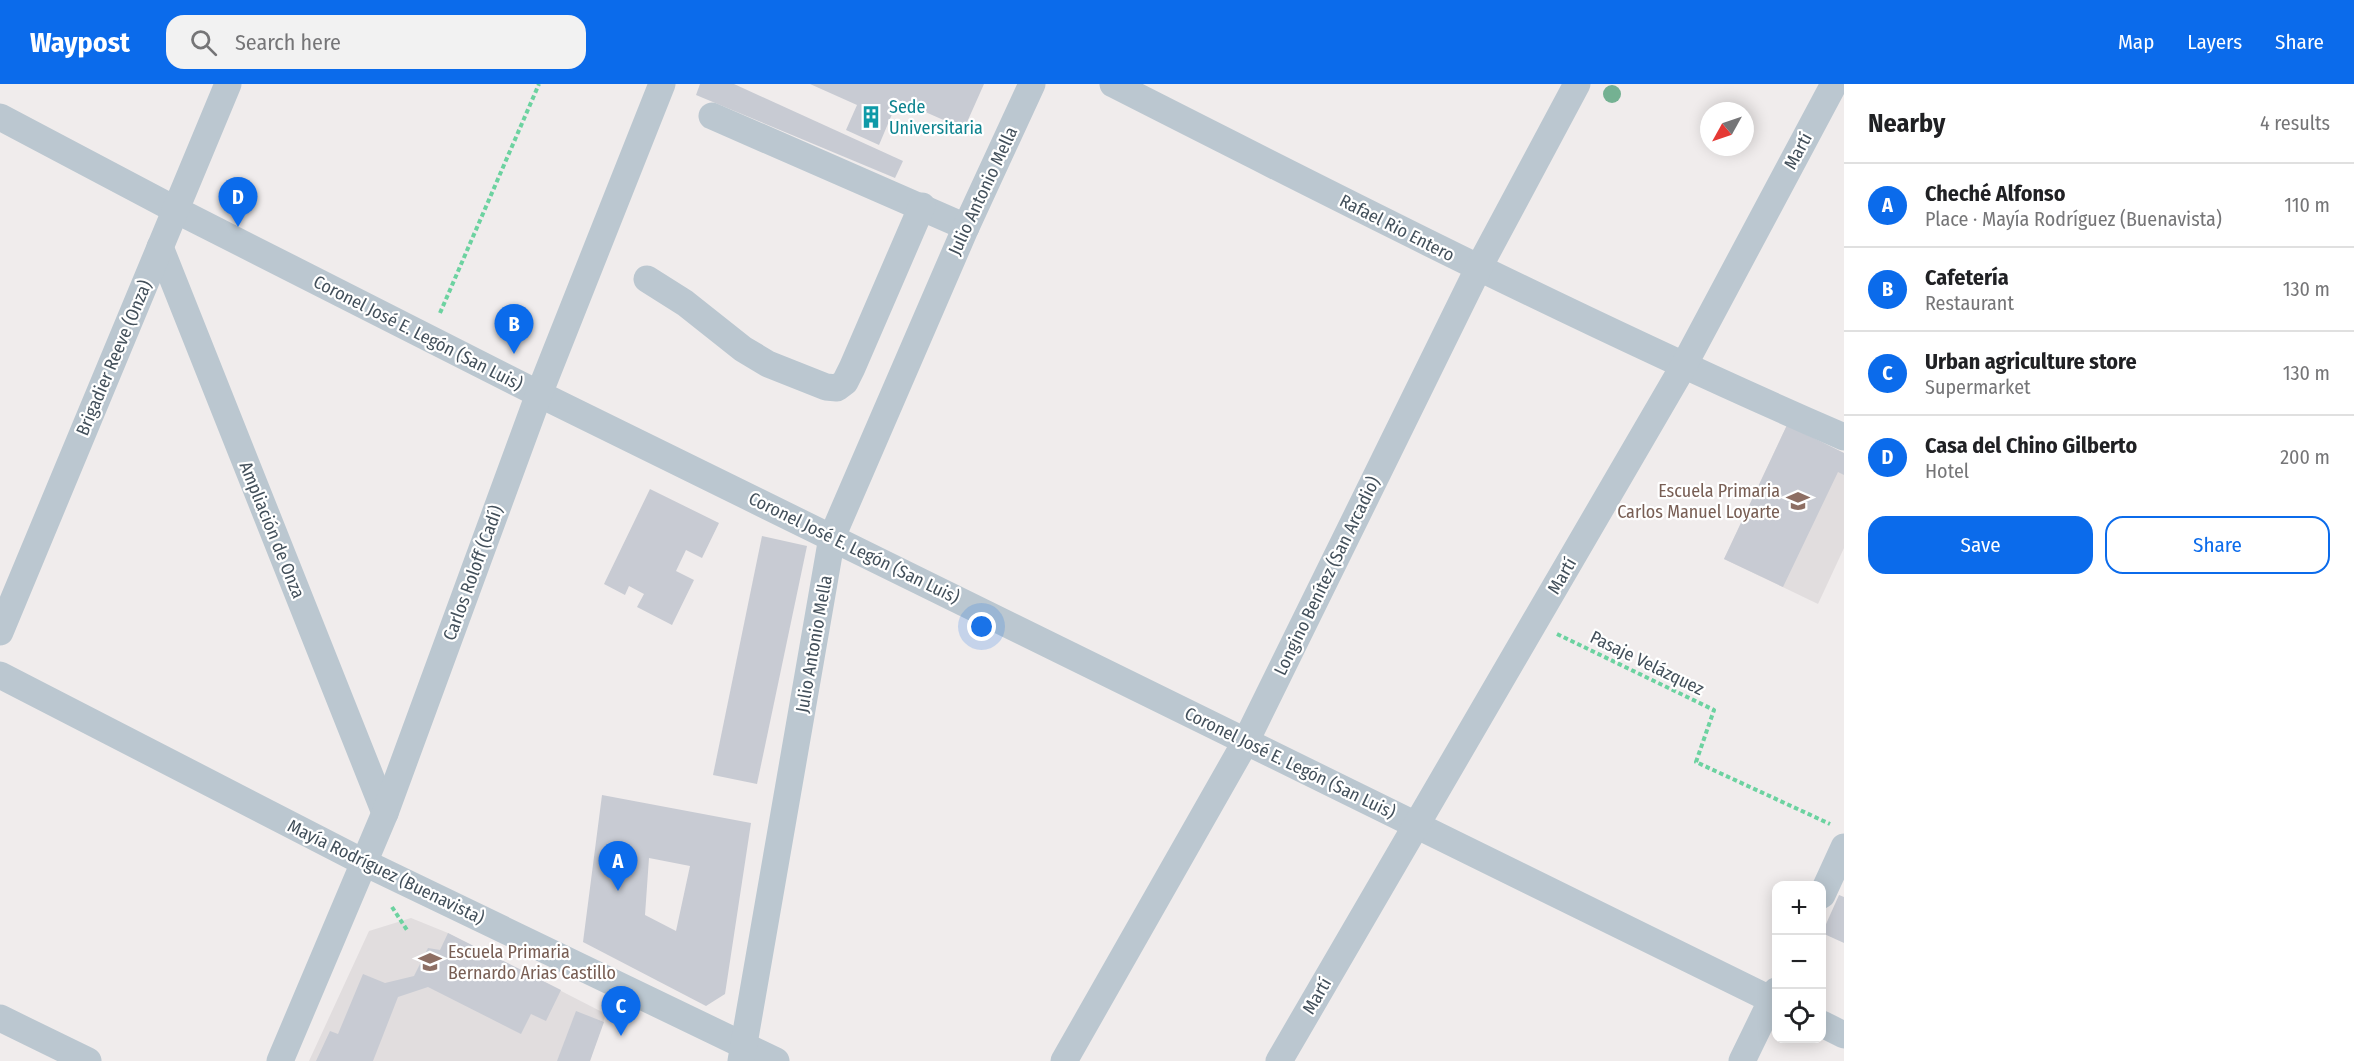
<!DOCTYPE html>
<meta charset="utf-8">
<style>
body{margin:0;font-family:"Fira Sans Condensed",sans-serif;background:#f2f2f2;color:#202124}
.controls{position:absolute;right:18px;bottom:18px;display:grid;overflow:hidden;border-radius:12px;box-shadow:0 3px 15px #0003}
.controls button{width:54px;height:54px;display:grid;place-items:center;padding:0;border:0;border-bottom:2px solid #e0e0e0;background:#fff;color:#202124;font:30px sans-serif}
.compass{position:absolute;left:1700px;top:18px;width:54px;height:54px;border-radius:50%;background:#fff;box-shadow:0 3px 15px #0003;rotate:230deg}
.you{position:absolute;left:982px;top:543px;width:21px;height:21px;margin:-15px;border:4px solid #fff;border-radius:50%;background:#1a73e8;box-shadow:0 0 0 9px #1a73e833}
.badge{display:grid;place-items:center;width:39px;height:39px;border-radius:50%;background:#0b6beb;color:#fff;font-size:20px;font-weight:700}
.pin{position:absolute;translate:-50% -50px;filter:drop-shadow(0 2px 3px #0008)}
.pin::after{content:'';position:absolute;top:32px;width:21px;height:18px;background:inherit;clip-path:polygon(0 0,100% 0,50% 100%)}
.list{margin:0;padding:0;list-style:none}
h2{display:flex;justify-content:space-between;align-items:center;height:78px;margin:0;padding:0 24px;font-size:26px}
h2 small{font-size:20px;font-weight:400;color:#757577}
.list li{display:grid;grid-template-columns:39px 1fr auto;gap:18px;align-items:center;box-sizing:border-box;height:84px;padding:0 24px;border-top:2px solid #e0e0e0}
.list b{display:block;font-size:22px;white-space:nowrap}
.list p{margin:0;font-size:20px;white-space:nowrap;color:#757577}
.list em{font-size:20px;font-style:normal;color:#757577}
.actions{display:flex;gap:12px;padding:18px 24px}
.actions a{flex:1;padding:14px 0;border:2px solid #0b6beb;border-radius:18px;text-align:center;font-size:21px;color:#0b6beb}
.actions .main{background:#0b6beb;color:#fff}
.icon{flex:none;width:33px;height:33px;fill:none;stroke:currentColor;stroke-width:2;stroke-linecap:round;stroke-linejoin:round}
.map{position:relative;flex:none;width:1844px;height:977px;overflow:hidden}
header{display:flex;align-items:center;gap:36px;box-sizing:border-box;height:84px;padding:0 30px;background:#0b6beb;color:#fff}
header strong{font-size:28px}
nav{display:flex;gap:33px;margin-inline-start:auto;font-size:21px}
.search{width:420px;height:54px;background:#f2f2f2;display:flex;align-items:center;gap:15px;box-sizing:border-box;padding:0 21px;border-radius:18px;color:#757577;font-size:22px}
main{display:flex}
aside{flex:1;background:#fff}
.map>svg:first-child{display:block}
.education{fill:#e1ddde}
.building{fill:#c8cbd3;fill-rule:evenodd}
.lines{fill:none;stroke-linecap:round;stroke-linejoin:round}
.path{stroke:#6cd2a0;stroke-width:4;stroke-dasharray:4.5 3;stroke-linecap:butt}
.minor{stroke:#bbc7d0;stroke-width:27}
.tree{fill:#74b192}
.labels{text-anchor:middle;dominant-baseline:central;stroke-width:4.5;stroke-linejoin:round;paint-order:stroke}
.culture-label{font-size:18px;fill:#0d838f;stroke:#fff;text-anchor:start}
.street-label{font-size:18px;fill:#43505b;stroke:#fff}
.education-label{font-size:18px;fill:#785e54;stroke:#fff;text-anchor:end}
</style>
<header>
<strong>Waypost</strong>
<div class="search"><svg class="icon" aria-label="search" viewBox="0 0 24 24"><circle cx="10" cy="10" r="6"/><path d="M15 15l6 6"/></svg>Search here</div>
<nav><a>Map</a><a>Layers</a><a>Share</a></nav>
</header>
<main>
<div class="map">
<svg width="1844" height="977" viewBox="0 0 1844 977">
<rect width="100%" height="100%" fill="#f0ecec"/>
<g class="education">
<polygon points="1787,341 1844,369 1844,464 1818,520 1724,475"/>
<polygon points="411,834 448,849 606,930 590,977 309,977 369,847"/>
</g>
<g class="building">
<polygon points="700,0 734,0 903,77 895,94 696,11"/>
<polygon points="810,0 984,0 964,45 898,16 879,61 846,46 857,21"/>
<polygon points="1787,341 1844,369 1844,391 1838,388 1783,503 1724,475"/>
<polygon points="650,405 719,439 702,474 686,466 676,487 694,496 672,541 637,523 644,510 629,502 625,511 604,500"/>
<polygon points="762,452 807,462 757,700 713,691"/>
<path d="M602,711L751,739L725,910L706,922L583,858ZM649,774L690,782L676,847L645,831Z"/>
<polygon points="1839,811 1844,813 1844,859 1822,849"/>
<polygon points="448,849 561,906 546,937 531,930 521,950 428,903 398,913 373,977 316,977 330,947 338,950 363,890 385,899 414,892 428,864 440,866"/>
<polygon points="576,927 604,938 590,977 557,977"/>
</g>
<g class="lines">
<g class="path">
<polyline points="440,229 539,0"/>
<polyline points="1557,550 1714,626 1696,678 1830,740"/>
<polyline points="392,823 407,846"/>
</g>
<g class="minor">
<path d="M1113,0C1355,123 1595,245 1844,353"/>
<polyline points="712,32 966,143"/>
<polyline points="0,33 176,126 539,310 1776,918"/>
<polyline points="160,163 385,729"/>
<polyline points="647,195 685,219 743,265 768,280 826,303 837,304 845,298 852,284 922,122"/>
<polyline points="0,548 228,0"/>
<polyline points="0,591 365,779 776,977"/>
<polyline points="1822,811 1844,763"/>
<polyline points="0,934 88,977"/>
<polyline points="1822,940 1844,951"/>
<polyline points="280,977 385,729 539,310 662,0"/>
<polyline points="741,977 832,453 966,143 1032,0"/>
<polyline points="1064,977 1246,657 1478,185 1577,0"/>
<polyline points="1279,977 1683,283 1834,0"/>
<polyline points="1742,977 1776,907"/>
</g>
</g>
<circle class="tree" cx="1612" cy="10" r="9"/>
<defs>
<g id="building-bare" transform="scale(1.8)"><path d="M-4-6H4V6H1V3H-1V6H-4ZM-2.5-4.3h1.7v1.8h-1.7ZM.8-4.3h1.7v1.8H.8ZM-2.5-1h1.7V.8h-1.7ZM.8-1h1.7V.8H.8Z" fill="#0f9aa8" stroke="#fff" stroke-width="2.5" paint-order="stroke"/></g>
<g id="school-bare" transform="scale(1.8)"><path d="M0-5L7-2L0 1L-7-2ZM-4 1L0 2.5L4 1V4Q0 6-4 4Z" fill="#8d6e63" stroke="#fff" stroke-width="2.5" paint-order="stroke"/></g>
</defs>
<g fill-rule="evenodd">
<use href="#building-bare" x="871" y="33"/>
<use href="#school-bare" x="1798" y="417"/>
<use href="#school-bare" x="430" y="878"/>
</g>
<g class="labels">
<g class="culture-label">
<text x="889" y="23">Sede<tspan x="889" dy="21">Universitaria</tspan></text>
</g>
<g class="street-label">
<text transform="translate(1798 67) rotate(-62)">Martí</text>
<text transform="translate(983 107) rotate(-65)">Julio Antonio Mella</text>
<text transform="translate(1397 144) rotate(27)">Rafael Rio Entero</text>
<text transform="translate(418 249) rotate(27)">Coronel José E. Legón (San Luis)</text>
<text transform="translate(114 274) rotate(-67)">Brigadier Reeve (Onza)</text>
<text transform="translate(272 446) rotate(68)">Ampliación de Onza</text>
<text transform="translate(854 464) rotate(26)">Coronel José E. Legón (San Luis)</text>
<text transform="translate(473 489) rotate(-70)">Carlos Roloff (Cadí)</text>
<text transform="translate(1327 492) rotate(-64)">Longino Benítez (San Arcadio)</text>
<text transform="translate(1562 492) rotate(-60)">Martí</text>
<text transform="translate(814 560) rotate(-80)">Julio Antonio Mella</text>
<text transform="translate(1647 579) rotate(26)">Pasaje Velázquez</text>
<text transform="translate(1290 679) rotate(26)">Coronel José E. Legón (San Luis)</text>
<text transform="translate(386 788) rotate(26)">Mayía Rodríguez (Buenavista)</text>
<text transform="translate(1317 912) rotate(-60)">Martí</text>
</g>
<g class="education-label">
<text x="1780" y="407">Escuela Primaria<tspan x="1780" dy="21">Carlos Manuel Loyarte</tspan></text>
<text x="448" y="868" text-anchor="start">Escuela Primaria<tspan x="448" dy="21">Bernardo Arias Castillo</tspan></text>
</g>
</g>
</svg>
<div class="controls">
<button>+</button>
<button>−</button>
<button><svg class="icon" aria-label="locate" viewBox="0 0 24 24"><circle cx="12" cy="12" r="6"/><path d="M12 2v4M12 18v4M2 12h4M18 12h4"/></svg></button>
</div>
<svg class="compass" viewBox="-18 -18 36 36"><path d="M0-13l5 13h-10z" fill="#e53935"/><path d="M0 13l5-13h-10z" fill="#757577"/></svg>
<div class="you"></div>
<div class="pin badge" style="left:618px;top:807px">A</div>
<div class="pin badge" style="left:514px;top:270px">B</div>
<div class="pin badge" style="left:621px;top:952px">C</div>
<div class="pin badge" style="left:238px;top:143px">D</div>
</div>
<aside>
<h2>Nearby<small>4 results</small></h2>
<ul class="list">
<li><span class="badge">A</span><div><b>Cheché Alfonso</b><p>Place · Mayía Rodríguez (Buenavista)</p></div><em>110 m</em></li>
<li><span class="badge">B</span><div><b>Cafetería</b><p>Restaurant</p></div><em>130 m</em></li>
<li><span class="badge">C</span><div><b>Urban agriculture store</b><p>Supermarket</p></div><em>130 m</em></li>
<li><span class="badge">D</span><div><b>Casa del Chino Gilberto</b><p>Hotel</p></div><em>200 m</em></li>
</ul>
<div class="actions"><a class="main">Save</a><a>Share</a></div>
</aside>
</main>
